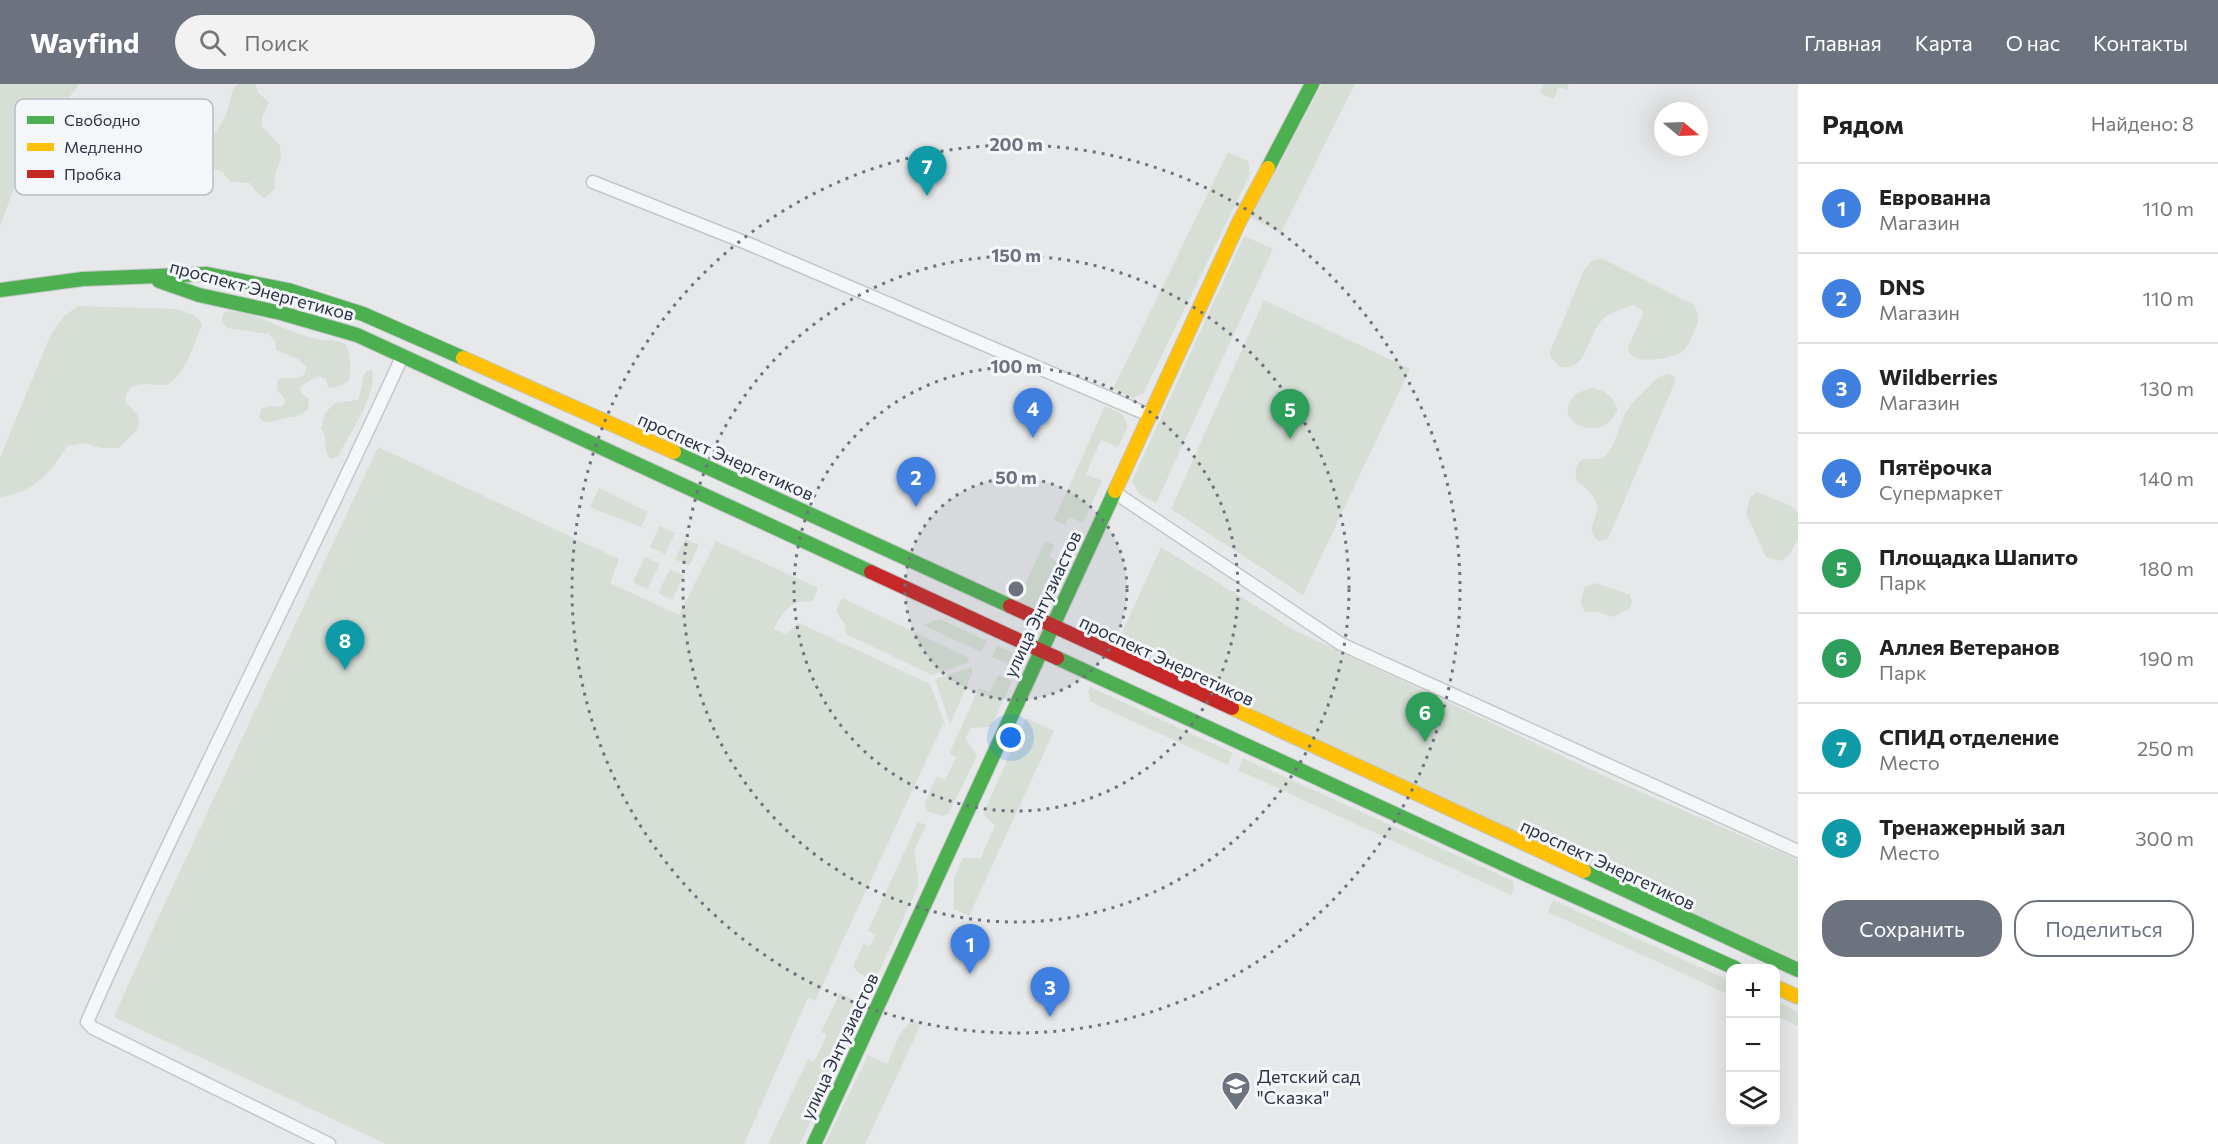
<!DOCTYPE html>
<html lang="ru">
<meta charset="utf-8">
<style>
body{margin:0;font-family:Commissioner,sans-serif;background:#f2f2f2;color:#222}
.controls{position:absolute;right:18px;bottom:18px;display:grid;overflow:hidden;border-radius:12px;box-shadow:0 6px 24px #0002}
.controls button{width:54px;height:54px;display:grid;place-items:center;padding:0;border:0;border-bottom:2px solid #e0e0e0;background:#fff;color:#222;font:30px sans-serif}
.compass{position:absolute;left:1654px;top:18px;width:54px;height:54px;border-radius:50%;background:#fff;box-shadow:0 6px 24px #0002;rotate:109deg}
.you{position:absolute;left:1011px;top:654px;width:21px;height:21px;margin:-15px;border:4px solid #fff;border-radius:50%;background:#1a73e8;box-shadow:0 0 0 9px #1a73e833}
.badge{display:grid;place-items:center;width:39px;height:39px;border-radius:50%;background:#6c737f;color:#fff;font-size:20px;font-weight:700}
.pin{position:absolute;translate:-50% -50px;filter:drop-shadow(0 2px 3px #0008)}
.pin::after{content:'';position:absolute;top:32px;width:21px;height:18px;background:inherit;clip-path:polygon(0 0,100% 0,50% 100%)}
.list{margin:0;padding:0;list-style:none}
h2{display:flex;justify-content:space-between;align-items:center;height:78px;margin:0;padding:0 24px;font-size:26px}
h2 small{font-size:20px;font-weight:400;color:#767676}
.list li{display:grid;grid-template-columns:39px 1fr auto;gap:18px;align-items:center;box-sizing:border-box;height:90px;padding:0 24px;border-top:2px solid #e0e0e0}
.list b{display:block;font-size:22px;white-space:nowrap}
.list p{margin:0;font-size:20px;white-space:nowrap;color:#767676}
.list em{font-size:20px;font-style:normal;color:#767676}
.actions{display:flex;gap:12px;padding:18px 24px}
.actions a{flex:1;padding:14px 0;border:2px solid #6c737f;border-radius:24px;text-align:center;font-size:21px;color:#6c737f}
.actions .main{background:#6c737f;color:#fff}
.icon{flex:none;width:33px;height:33px;fill:none;stroke:currentColor;stroke-width:2;stroke-linecap:round;stroke-linejoin:round}
.map{position:relative;flex:none;width:1798px;height:1060px;overflow:hidden}
header{display:flex;align-items:center;gap:36px;box-sizing:border-box;height:84px;padding:0 30px;background:#6c737f;color:#fff}
header strong{font-size:28px}
nav{display:flex;gap:33px;margin-inline-start:auto;font-size:21px}
.search{width:420px;height:54px;background:#f2f2f2;display:flex;align-items:center;gap:15px;box-sizing:border-box;padding:0 21px;border-radius:33px;color:#767676;font-size:22px}
main{display:flex}
aside{flex:1;background:#fff}
.map>svg:first-child{display:block}
.green{fill:#d6ded6}
.lines{fill:none;stroke-linecap:round;stroke-linejoin:round}
.street-casing{stroke:#c4c6c8;stroke-width:15}
.fast-casing{stroke:#c4c6c8;stroke-width:16}
.slow-casing{stroke:#c4c6c8;stroke-width:16}
.jam-casing{stroke:#c4c6c8;stroke-width:16}
.street{stroke:#f5f6f7;stroke-width:12}
.fast{stroke:#4caf50;stroke-width:14}
.slow{stroke:#ffc107;stroke-width:14}
.jam{stroke:#c62828;stroke-width:14}
.ring{fill:none;stroke:#6c737f;stroke-width:3;stroke-dasharray:3 6}
.labels{text-anchor:middle;dominant-baseline:central;stroke-width:6;stroke-linejoin:round;paint-order:stroke}
.street-label{font-size:18px;fill:#2b3445;stroke:#f4f6f9}
.poi-label{font-size:18px;fill:#2b3445;stroke:#f4f6f9;text-anchor:start}
.key{fill:#f4f6f9;stroke:#b8bcc3;stroke-width:1.5}
.key-label{font-size:16px;fill:#2b3445}
.centre{fill:#6c737f;stroke:#f4f6f9;stroke-width:3}
.ring-label{font-size:18px;text-anchor:middle;font-weight:bold;fill:#6c737f;stroke:#f4f6f9;stroke-width:6;stroke-linejoin:round;paint-order:stroke}
</style>
<header>
<strong>Wayfind</strong>
<div class="search"><svg class="icon" aria-label="search" viewBox="0 0 24 24"><circle cx="10" cy="10" r="6"/><path d="M15 15l6 6"/></svg>Поиск</div>
<nav><a>Главная</a><a>Карта</a><a>О нас</a><a>Контакты</a></nav>
</header>
<main>
<div class="map">
<svg width="1798" height="1060" viewBox="0 0 1798 1060">
<rect width="100%" height="100%" fill="#e6e8ea"/>
<g class="green">
<polygon points="0,0 79,0 55,32 16,99 0,142"/>
<polygon points="238,0 256,0 258,9 269,18 262,34 262,42 280,62 281,75 274,93 275,105 265,114 258,110 250,99 230,98 222,87 214,85 201,87 194,80 198,63 205,55 216,48 226,31 233,5"/>
<polygon points="1322,0 1355,0 1281,149 1251,134"/>
<polygon points="1543,0 1569,0 1567,6 1558,3 1554,15 1540,9"/>
<polygon points="1228,68 1248,77 1250,90 1143,310 1133,314 1113,305"/>
<polygon points="1244,152 1273,165 1156,419 1140,411 1132,397"/>
<path d="M1601,174L1694,221C1699,231 1699,238 1694,248C1691,255 1688,263 1682,268C1671,275 1629,283 1628,264L1643,230L1642,226L1633,221C1623,224 1611,228 1603,235C1586,251 1589,287 1560,283L1550,272V268L1585,184L1592,177Z"/>
<polygon points="1264,216 1410,285 1303,511 1171,425"/>
<path d="M78,222L176,225C186,228 198,231 202,241C194,259 187,287 170,299C161,306 124,288 126,319C151,340 137,345 119,364H101L84,359L67,362C50,389 34,409 0,413V374L50,252L64,232Z"/>
<path d="M229,227C262,229 287,250 318,255C326,257 337,255 345,260C350,263 352,291 349,296C345,301 334,304 328,304L326,295L318,292L302,301L300,305L302,310L309,315L308,325C298,333 298,332 286,334C275,335 270,343 259,334L261,325L270,322L282,323L285,318L284,313L278,307L277,297L280,294H294L303,292L307,283L298,275L276,266L275,257L269,250L228,244L224,241L222,236L224,228Z"/>
<path d="M372,286C377,313 349,349 338,373L330,375C323,366 329,356 321,344L325,329L335,319L358,316C362,307 361,296 366,287Z"/>
<path d="M1668,290L1675,293L1674,300L1611,448L1607,455L1599,457C1581,443 1603,434 1596,417C1592,408 1583,402 1576,396C1573,363 1597,381 1605,372C1618,358 1619,337 1630,322C1635,315 1643,309 1649,302C1656,296 1659,291 1668,290Z"/>
<path d="M1591,304C1606,306 1613,313 1618,326C1614,332 1611,338 1605,341C1593,349 1565,342 1568,323C1569,319 1573,314 1575,310Z"/>
<polygon points="1105,322 1122,330 1128,343 1118,363 1101,356 1086,390 1102,397 1083,439 1069,433 1065,441 1054,436"/>
<path d="M378,363L619,475L610,499L679,531L716,457L818,504L812,518C793,514 781,529 774,545L785,550L799,539L930,600L945,640H943L815,917L808,914L744,1060H386L114,933L158,834Z"/>
<polygon points="599,404 648,428 641,443 590,423"/>
<polygon points="1757,408 1793,423 1798,429 1798,456 1788,472 1781,477 1766,473 1746,429 1750,413"/>
<polygon points="660,442 675,449 665,470 650,463"/>
<polygon points="685,455 699,461 689,482 675,475"/>
<path d="M1045,457L1054,461L1049,473L1065,480L1045,523C1035,530 1027,524 1017,519Z"/>
<polygon points="1161,463 1294,546 1613,696 1798,776 1798,877 1115,564"/>
<polygon points="645,473 660,480 647,505 633,498"/>
<polygon points="670,485 684,492 672,516 658,509"/>
<path d="M1596,499L1630,511L1632,517L1630,524L1613,533L1598,528H1586C1578,520 1582,512 1585,503Z"/>
<polygon points="842,514 965,572 970,578 932,591 846,550 844,539 836,527"/>
<polygon points="940,535 987,557 981,568 923,541"/>
<path d="M997,562C1008,567 1021,570 1018,584L992,573Z"/>
<polygon points="972,583 972,590 950,640 935,595"/>
<polygon points="998,591 1012,597 991,643 971,644 965,654 977,672 948,730 942,732 927,727 925,719 937,692 945,696 956,673 949,670 979,604 990,608"/>
<polygon points="1090,603 1233,669 1228,681 1091,618 1088,608"/>
<polygon points="1026,634 1054,647 969,832 954,825 954,794 963,774 981,774 995,741 983,730"/>
<polygon points="1243,674 1513,797 1514,804 1511,811 1238,686"/>
<path d="M918,738L926,741L914,767L919,800L877,892C864,894 860,892 853,882L864,859L870,862L876,851L868,847Z"/>
<polygon points="1553,816 1730,897 1730,911 1548,828"/>
<polygon points="840,909 851,915 854,926 847,942 854,945 800,1060 768,1060 808,975 814,978 827,951 821,948"/>
<polygon points="1776,917 1798,928 1798,942 1776,932"/>
<path d="M913,937L922,938L865,1060H825L868,971L887,980C894,966 899,945 913,937Z"/>
</g>
<g class="lines">
<g class="street-casing">
<g id="street">
<polyline points="593,98 749,160 1149,331"/>
<polyline points="1114,408 1341,560 1798,767"/>
<path d="M329,1060L93,944L87,938C186,714 300,496 402,273"/>
</g>
</g>
<g class="fast-casing">
<g id="fast">
<polyline points="1268,84 1312,0"/>
<polyline points="159,197 199,211 281,229 357,251 871,488"/>
<polyline points="0,206 83,195 207,190 288,206 363,230 463,274"/>
<polyline points="674,368 1010,522"/>
<polyline points="1057,574 1525,790 1735,884"/>
<polyline points="1584,787 1798,886"/>
<polyline points="814,1060 1115,407"/>
</g>
</g>
<g class="slow-casing">
<g id="slow">
<polyline points="463,274 674,368"/>
<polyline points="1115,407 1239,138 1268,84"/>
<polyline points="1232,624 1584,787"/>
<polyline points="1776,903 1798,913"/>
</g>
</g>
<g class="jam-casing">
<g id="jam">
<polyline points="871,488 1057,574"/>
<polyline points="1010,522 1232,624"/>
</g>
</g>
<use href="#street" class="street"/>
<use href="#fast" class="fast"/>
<use href="#slow" class="slow"/>
<use href="#jam" class="jam"/>
</g>
<circle cx="1016" cy="505" r="111" fill="#6c737f" fill-opacity=".12"/>
<g class="ring">
<circle cx="1016" cy="505" r="111"/>
<circle cx="1016" cy="505" r="222"/>
<circle cx="1016" cy="505" r="333"/>
<circle cx="1016" cy="505" r="444"/>
</g>
<defs>
<g id="school-pin" transform="scale(1.5)"><path d="M0 17L-7.5 6A9.5 9.5 0 1 1 7.5 6Z" fill="#6c737f" stroke="#f4f6f9"/><path d="M0-5L7-2L0 1L-7-2ZM-4 1L0 2.5L4 1V4Q0 6-4 4Z" fill="#fff"/></g>
</defs>
<g fill-rule="evenodd">
<use href="#school-pin" x="1236" y="1002"/>
</g>
<g class="labels">
<g class="street-label">
<text transform="translate(262 206) rotate(15)">проспект Энергетиков</text>
<text transform="translate(726 372) rotate(24)">проспект Энергетиков</text>
<text transform="translate(1042 520) rotate(-65)">улица Энтузиастов</text>
<text transform="translate(1167 576) rotate(25)">проспект Энергетиков</text>
<text transform="translate(1608 780) rotate(25)">проспект Энергетиков</text>
<text transform="translate(839 962) rotate(-65)">улица Энтузиастов</text>
</g>
<g class="poi-label">
<text x="1257" y="992">Детский сад<tspan x="1257" dy="21">"Сказка"</tspan></text>
</g>
</g>
<rect x="15" y="15" width="198" height="96" rx="9" class="key"/>
<rect x="27" y="32" width="27" height="8" fill="#4caf50"/>
<rect x="27" y="59" width="27" height="8" fill="#ffc107"/>
<rect x="27" y="86" width="27" height="8" fill="#c62828"/>
<g class="key-label">
<text x="64" y="42">Свободно</text>
<text x="64" y="69">Медленно</text>
<text x="64" y="96">Пробка</text>
</g>
<circle cx="1016" cy="505" r="9" class="centre"/>
<g class="ring-label">
<text x="1016" y="67">200 m</text>
<text x="1016" y="178">150 m</text>
<text x="1016" y="289">100 m</text>
<text x="1016" y="400">50 m</text>
</g>
</svg>
<div class="controls">
<button>+</button>
<button>−</button>
<button><svg class="icon" aria-label="layers" viewBox="0 0 24 24"><path d="M12 4l9 5-9 5-9-5zM3 14l9 5 9-5"/></svg></button>
</div>
<svg class="compass" viewBox="-18 -18 36 36"><path d="M0-13l5 13h-10z" fill="#e53935"/><path d="M0 13l5-13h-10z" fill="#767676"/></svg>
<div class="you"></div>
<div class="pin badge" style="left:970px;top:890px;background:#3f7fe0">1</div>
<div class="pin badge" style="left:916px;top:423px;background:#3f7fe0">2</div>
<div class="pin badge" style="left:1050px;top:933px;background:#3f7fe0">3</div>
<div class="pin badge" style="left:1033px;top:354px;background:#3f7fe0">4</div>
<div class="pin badge" style="left:1290px;top:355px;background:#2e9e5b">5</div>
<div class="pin badge" style="left:1425px;top:658px;background:#2e9e5b">6</div>
<div class="pin badge" style="left:927px;top:112px;background:#0f9aa8">7</div>
<div class="pin badge" style="left:345px;top:586px;background:#0f9aa8">8</div>
</div>
<aside>
<h2>Рядом<small>Найдено: 8</small></h2>
<ul class="list">
<li><span class="badge" style="background:#3f7fe0">1</span><div><b>Еврованна</b><p>Магазин</p></div><em>110 m</em></li>
<li><span class="badge" style="background:#3f7fe0">2</span><div><b>DNS</b><p>Магазин</p></div><em>110 m</em></li>
<li><span class="badge" style="background:#3f7fe0">3</span><div><b>Wildberries</b><p>Магазин</p></div><em>130 m</em></li>
<li><span class="badge" style="background:#3f7fe0">4</span><div><b>Пятёрочка</b><p>Супермаркет</p></div><em>140 m</em></li>
<li><span class="badge" style="background:#2e9e5b">5</span><div><b>Площадка Шапито</b><p>Парк</p></div><em>180 m</em></li>
<li><span class="badge" style="background:#2e9e5b">6</span><div><b>Аллея Ветеранов</b><p>Парк</p></div><em>190 m</em></li>
<li><span class="badge" style="background:#0f9aa8">7</span><div><b>СПИД отделение</b><p>Место</p></div><em>250 m</em></li>
<li><span class="badge" style="background:#0f9aa8">8</span><div><b>Тренажерный зал</b><p>Место</p></div><em>300 m</em></li>
</ul>
<div class="actions"><a class="main">Сохранить</a><a>Поделиться</a></div>
</aside>
</main>
